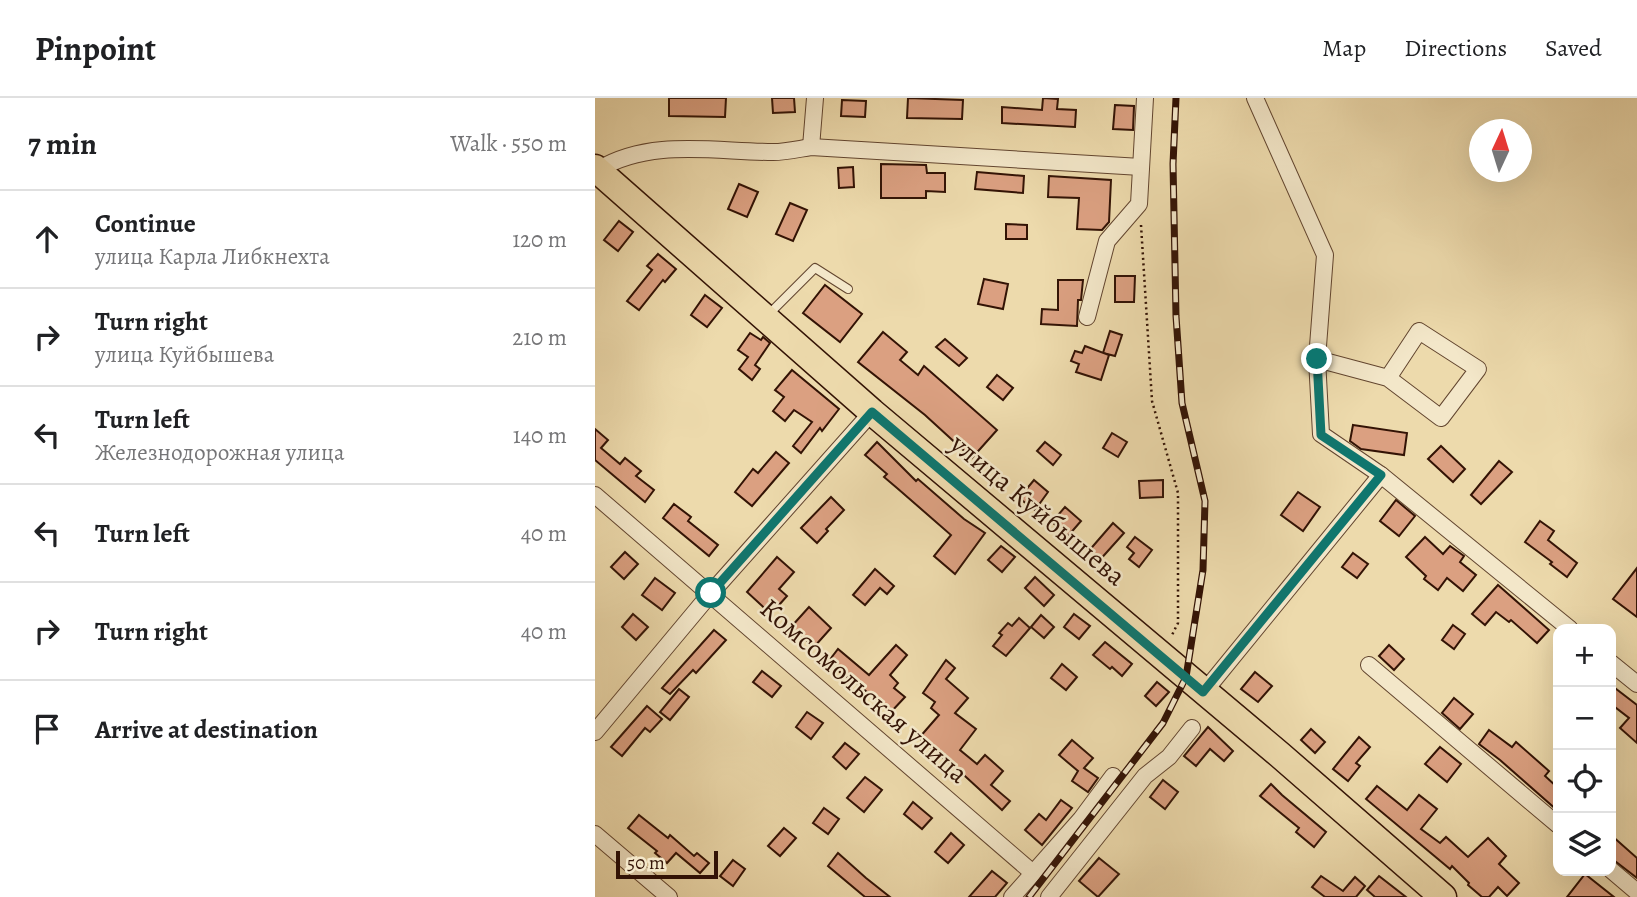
<!DOCTYPE html>
<meta charset="utf-8">
<style>
body{margin:0;font-family:Alegreya,serif;background:#f2f2f2;color:#202124}
.controls{position:absolute;right:21px;bottom:21px;display:grid;overflow:hidden;border-radius:14px;box-shadow:0 7px 28px #0002}
.controls button{width:63px;height:63px;display:grid;place-items:center;padding:0;border:0;border-bottom:2px solid #e0e0e0;background:#fff;color:#202124;font:35px sans-serif}
.compass{position:absolute;left:874px;top:21px;width:63px;height:63px;border-radius:50%;background:#fff;box-shadow:0 7px 28px #0002;rotate:4deg}
.scale{position:absolute;left:21px;bottom:18px;width:102px;box-sizing:border-box;padding-left:7px;border:4px solid #331305;border-top:0;font-size:19px;line-height:24px;white-space:nowrap;color:#331305;-webkit-text-stroke:5px #f3e7c9;paint-order:stroke}
.stop{position:absolute;width:21px;height:21px;margin:-16px;border:5px solid #0f766e;border-radius:50%;background:#fff}
.stop.end{background:#0f766e;border-color:#fff;box-shadow:0 2px 7px #0008}
.list{margin:0;padding:0;list-style:none}
h2{display:flex;justify-content:space-between;align-items:center;height:91px;margin:0;padding:0 28px;font-size:30px}
h2 small{font-size:23px;font-weight:400;color:#757577}
.list li{display:grid;grid-template-columns:46px 1fr auto;gap:21px;align-items:center;box-sizing:border-box;height:98px;padding:0 28px;border-top:2px solid #e0e0e0}
.list b{display:block;font-size:26px;white-space:nowrap}
.list p{margin:0;font-size:23px;white-space:nowrap;color:#757577}
.list em{font-size:23px;font-style:normal;color:#757577}
.icon{flex:none;width:38px;height:38px;fill:none;stroke:currentColor;stroke-width:2;stroke-linecap:round;stroke-linejoin:round}
.map{position:relative;flex:none;width:1042px;height:799px;overflow:hidden}
header{display:flex;align-items:center;gap:42px;box-sizing:border-box;height:98px;padding:0 35px;background:#fff;border-bottom:2px solid #e0e0e0}
header strong{font-size:33px}
nav{display:flex;gap:38px;margin-inline-start:auto;font-size:24px}
main{display:flex}
aside{flex:1;background:#fff}
.map>svg:first-child{display:block}
.building{fill:#dba081;stroke:#331305;stroke-width:2}
.lines{fill:none;stroke-linecap:round;stroke-linejoin:round}
.lane-casing{stroke:#62452f;stroke-width:10}
.street-casing{stroke:#62452f;stroke-width:18}
.primary-casing{stroke:#331305;stroke-width:29}
.path{stroke:#331305;stroke-width:2.5;stroke-dasharray:2 3.5;stroke-linecap:butt}
.lane{stroke:#f3e7c9;stroke-width:8}
.street{stroke:#f3e7c9;stroke-width:16}
.primary{stroke:#eddaac;stroke-width:26}
.rail-casing{stroke:#331305;stroke-width:7}
.rail{stroke:#f3e7c9;stroke-width:4.5;stroke-dasharray:13;stroke-linecap:butt}
.route{stroke:#0f766e;stroke-width:9}
.labels{text-anchor:middle;dominant-baseline:central;stroke-width:5;stroke-linejoin:round;paint-order:stroke}
.street-label{font-size:28px;fill:#331305;stroke:#f3e7c9}
</style>
<header>
<strong>Pinpoint</strong>
<nav><a>Map</a><a>Directions</a><a>Saved</a></nav>
</header>
<main>
<aside>
<h2>7 min<small>Walk · 550 m</small></h2>
<ul class="list">
<li><svg class="icon" aria-label="ahead" viewBox="0 0 24 24"><path d="M12 20V5M6 11l6-6 6 6"/></svg><div><b>Continue</b><p>улица Карла Либкнехта</p></div><em>120 m</em></li>
<li><svg class="icon" aria-label="right" viewBox="0 0 24 24"><path d="M7 20v-9h11M14 6l5 5-5 5"/></svg><div><b>Turn right</b><p>улица Куйбышева</p></div><em>210 m</em></li>
<li><svg class="icon" aria-label="left" viewBox="0 0 24 24"><path d="M17 20v-9H6M10 6l-5 5 5 5"/></svg><div><b>Turn left</b><p>Железнодорожная улица</p></div><em>140 m</em></li>
<li><svg class="icon" aria-label="left" viewBox="0 0 24 24"><path d="M17 20v-9H6M10 6l-5 5 5 5"/></svg><div><b>Turn left</b></div><em>40 m</em></li>
<li><svg class="icon" aria-label="right" viewBox="0 0 24 24"><path d="M7 20v-9h11M14 6l5 5-5 5"/></svg><div><b>Turn right</b></div><em>40 m</em></li>
<li><svg class="icon" aria-label="arrive" viewBox="0 0 24 24"><path d="M6 21V4h12l-3 4 3 4H6"/></svg><div><b>Arrive at destination</b></div></li>
</ul>
</aside>
<div class="map">
<svg width="1042" height="799" viewBox="0 0 1042 799">
<rect width="100%" height="100%" fill="#eddaac"/>
<filter id="stains"><feTurbulence type="fractalNoise" baseFrequency=".00286" numOctaves="4"/><feColorMatrix values="0 0 0 0 .2 0 0 0 0 .09 0 0 0 0 .02 0 0 0 .5 -.17"/></filter>
<radialGradient id="worn" r=".72"><stop offset=".6" stop-color="#630" stop-opacity="0"/><stop offset="1" stop-color="#630" stop-opacity=".3"/></radialGradient>
<g class="building">
<polygon points="74,0 131,0 130,19 74,18"/>
<polygon points="177,0 199,0 200,14 178,15"/>
<polygon points="313,0 368,2 367,21 312,20"/>
<polygon points="448,0 463,1 462,11 481,12 480,29 407,25 407,9 447,12"/>
<polygon points="247,2 271,3 270,19 246,18"/>
<polygon points="520,7 539,8 538,32 518,31"/>
<polygon points="286,66 331,67 332,75 350,75 350,94 331,93 331,100 286,100"/>
<polygon points="258,69 259,89 244,90 243,70"/>
<polygon points="382,74 429,78 428,95 380,91"/>
<polygon points="454,78 516,82 514,124 507,132 482,131 484,100 453,99"/>
<polygon points="144,86 163,94 152,119 133,111"/>
<polygon points="195,105 212,112 198,143 181,136"/>
<polygon points="24,123 38,134 23,153 9,142"/>
<polygon points="411,126 432,127 432,141 411,141"/>
<polygon points="63,156 81,171 70,184 68,182 44,212 32,203 57,172 52,168"/>
<polygon points="520,178 540,178 539,204 520,204"/>
<polygon points="389,181 413,186 408,211 383,206"/>
<polygon points="463,182 488,182 486,202 483,202 482,228 446,226 447,211 463,212"/>
<polygon points="230,187 267,216 245,244 208,215"/>
<polygon points="110,197 127,210 112,229 96,217"/>
<polygon points="515,233 527,237 520,258 508,255"/>
<polygon points="288,234 312,254 305,262 323,277 329,268 402,332 377,360 330,317 263,264"/>
<polygon points="155,235 166,242 168,239 175,245 160,267 165,271 157,282 144,271 153,259 143,252"/>
<polygon points="350,241 372,260 364,268 341,249"/>
<polygon points="490,248 514,257 506,282 481,274 484,266 476,263 480,253 487,255"/>
<polygon points="197,272 244,311 227,333 225,330 206,355 198,348 217,324 199,312 190,323 178,313 189,299 180,292"/>
<polygon points="402,277 418,290 408,302 392,289"/>
<polygon points="758,327 812,335 809,357 766,351 755,343"/>
<polygon points="0,331 13,342 6,350 25,366 30,360 46,373 41,378 59,392 50,404 0,362"/>
<polygon points="517,335 532,344 523,359 508,350"/>
<polygon points="282,344 321,383 323,381 369,421 390,435 360,476 339,458 356,437 302,390 289,379 292,376 270,357"/>
<polygon points="450,344 466,357 458,367 442,353"/>
<polygon points="846,348 870,371 858,384 833,361"/>
<polygon points="181,354 194,365 157,408 140,394 158,371 163,375"/>
<polygon points="904,363 917,374 886,406 876,397"/>
<polygon points="439,382 453,394 440,412 424,400"/>
<polygon points="568,382 568,399 545,400 544,383"/>
<polygon points="703,394 725,409 708,433 686,417"/>
<polygon points="236,399 249,412 231,431 233,433 222,445 206,430"/>
<polygon points="801,402 820,418 804,438 785,423"/>
<polygon points="79,406 96,419 93,423 123,447 114,458 68,420"/>
<polygon points="470,409 486,423 473,438 457,424"/>
<polygon points="945,423 959,433 953,442 982,465 972,479 955,466 957,464 930,444"/>
<polygon points="518,425 529,435 503,464 492,455"/>
<polygon points="540,439 557,452 544,469 534,461 539,455 532,449"/>
<polygon points="830,439 848,456 855,448 869,458 865,464 881,477 868,493 852,480 843,492 829,481 831,478 811,459"/>
<polygon points="406,448 420,459 407,474 393,462"/>
<polygon points="30,454 43,466 29,481 16,469"/>
<polygon points="758,455 773,466 762,480 747,469"/>
<polygon points="182,459 199,474 184,491 192,498 176,516 152,494"/>
<polygon points="1042,470 1042,519 1018,501"/>
<polygon points="280,471 299,488 292,496 285,490 270,507 258,497"/>
<polygon points="440,479 459,497 449,508 430,490"/>
<polygon points="60,480 80,495 67,512 47,497"/>
<polygon points="903,487 954,532 942,545 916,522 914,524 901,514 890,527 877,516"/>
<polygon points="214,509 236,530 219,549 196,529"/>
<polygon points="38,516 53,529 41,542 27,529"/>
<polygon points="479,516 495,528 484,541 469,529"/>
<polygon points="446,517 459,529 449,540 436,529"/>
<polygon points="424,520 435,530 411,558 398,548 407,537 404,535 413,525 417,528"/>
<polygon points="858,527 870,536 859,551 847,542"/>
<polygon points="119,532 131,542 101,575 98,572 75,596 67,590"/>
<polygon points="510,544 537,566 527,578 517,569 515,571 498,557"/>
<polygon points="301,547 312,557 295,577 303,585 299,590 310,599 295,615 254,578 252,580 233,564 243,551 274,577"/>
<polygon points="794,547 809,561 799,572 784,558"/>
<polygon points="351,562 360,570 351,581 373,600 360,615 381,631 365,652 382,666 390,657 408,673 396,687 415,703 407,712 371,679 324,640 344,617 336,610 340,604 328,595"/>
<polygon points="467,566 482,579 471,592 456,580"/>
<polygon points="167,573 186,588 177,599 158,584"/>
<polygon points="660,574 677,588 663,604 646,591"/>
<polygon points="562,584 574,594 561,608 550,598"/>
<polygon points="1016,587 1042,607 1042,645 1025,630 1034,620 1016,606"/>
<polygon points="84,591 94,599 75,622 65,614"/>
<polygon points="859,600 878,616 865,631 847,615"/>
<polygon points="52,608 67,621 55,634 50,630 27,658 16,649"/>
<polygon points="212,614 228,625 216,641 201,629"/>
<polygon points="613,629 638,653 629,663 615,651 601,668 589,658"/>
<polygon points="716,631 730,644 720,655 706,642"/>
<polygon points="894,632 917,649 921,644 954,673 950,678 963,690 963,713 905,662 884,646"/>
<polygon points="764,639 775,649 761,665 765,668 753,683 738,671"/>
<polygon points="477,642 498,660 489,670 503,680 493,694 477,683 483,673 464,657"/>
<polygon points="250,645 264,656 251,671 238,659"/>
<polygon points="845,649 866,666 852,684 830,666"/>
<polygon points="270,679 287,692 269,714 252,700"/>
<polygon points="568,682 583,694 570,711 555,699"/>
<polygon points="676,686 687,697 731,734 719,749 701,734 704,730 665,698"/>
<polygon points="782,688 812,712 824,697 842,711 826,731 845,745 851,739 873,759 893,740 911,758 904,766 924,785 912,798 903,789 894,799 887,799 873,787 874,785 857,768 855,771 771,701"/>
<polygon points="466,702 477,710 447,747 430,732 444,716 451,722"/>
<polygon points="318,704 337,720 327,731 309,716"/>
<polygon points="229,710 244,721 233,736 218,725"/>
<polygon points="44,717 73,740 75,737 99,758 102,755 114,765 105,775 81,755 72,765 60,755 62,753 33,730"/>
<polygon points="189,730 201,740 185,758 173,748"/>
<polygon points="356,735 369,747 353,765 340,754"/>
<polygon points="1016,737 1042,760 1042,780 1016,760"/>
<polygon points="243,755 271,780 295,799 270,799 233,768"/>
<polygon points="504,760 524,776 503,799 484,783"/>
<polygon points="138,762 150,771 138,788 125,778"/>
<polygon points="397,773 412,785 400,799 374,799"/>
<polygon points="990,776 1019,799 972,799"/>
<polygon points="726,778 748,793 760,779 770,788 761,799 730,799 717,789"/>
<polygon points="784,778 811,799 780,799 772,792"/>
</g>
<g class="lines">
<g class="lane-casing">
<polyline id="lane" points="173,217 220,170 253,191"/>
</g>
<g class="street-casing">
<g id="street">
<polyline points="660,0 730,157 722,261"/>
<polyline points="216,49 220,0"/>
<path d="M3,72C55,40 120,54 178,54C191,54 203,51 216,49L546,69"/>
<polyline points="492,219 512,143 544,106 550,0"/>
<polyline points="786,377 726,336 722,261 793,280 846,320 883,271 824,233 793,280"/>
<polyline points="0,397 438,775"/>
<polyline points="1016,565 1042,586"/>
<polyline points="774,567 963,727"/>
<polyline points="609,594 786,377 975,531"/>
<polyline points="0,634 116,495 277,314"/>
<polyline points="0,736 74,799"/>
<polyline points="1016,772 1042,794"/>
<polyline points="417,799 486,721 518,678"/>
<polyline points="454,799 550,678 574,659 597,630"/>
</g>
</g>
<g class="primary-casing">
<polyline id="primary" points="0,70 277,314 685,657 848,799"/>
</g>
<polyline class="path" points="546,127 557,303 583,395 583,525 576,539"/>
<use href="#lane" class="lane"/>
<use href="#street" class="street"/>
<use href="#primary" class="primary"/>
<g class="rail-casing">
<polyline id="rail" points="434,799 568,625 591,579 608,472 610,403 587,305 581,218 578,66 581,0"/>
</g>
<use href="#rail" class="rail"/>
</g>
<g class="lines">
<polyline class="route" points="116,495 277,314 608,594 786,377 726,337 722,261"/>
</g>
<g class="labels">
<g class="street-label">
<text transform="translate(443 412) rotate(40)">улица Куйбышева</text>
<text transform="translate(269 593) rotate(41)">Комсомольская улица</text>
</g>
</g>
<rect width="100%" height="100%" filter="url(#stains)"/>
<rect width="100%" height="100%" fill="url(#worn)"/>
</svg>
<div class="controls">
<button>+</button>
<button>−</button>
<button><svg class="icon" aria-label="locate" viewBox="0 0 24 24"><circle cx="12" cy="12" r="6"/><path d="M12 2v4M12 18v4M2 12h4M18 12h4"/></svg></button>
<button><svg class="icon" aria-label="layers" viewBox="0 0 24 24"><path d="M12 4l9 5-9 5-9-5zM3 14l9 5 9-5"/></svg></button>
</div>
<svg class="compass" viewBox="-18 -18 36 36"><path d="M0-13l5 13h-10z" fill="#e53935"/><path d="M0 13l5-13h-10z" fill="#757577"/></svg>
<div class="scale">50 m</div>
<div class="stop" style="left:116px;top:495px"></div>
<div class="stop end" style="left:722px;top:261px"></div>
</div>
</main>
